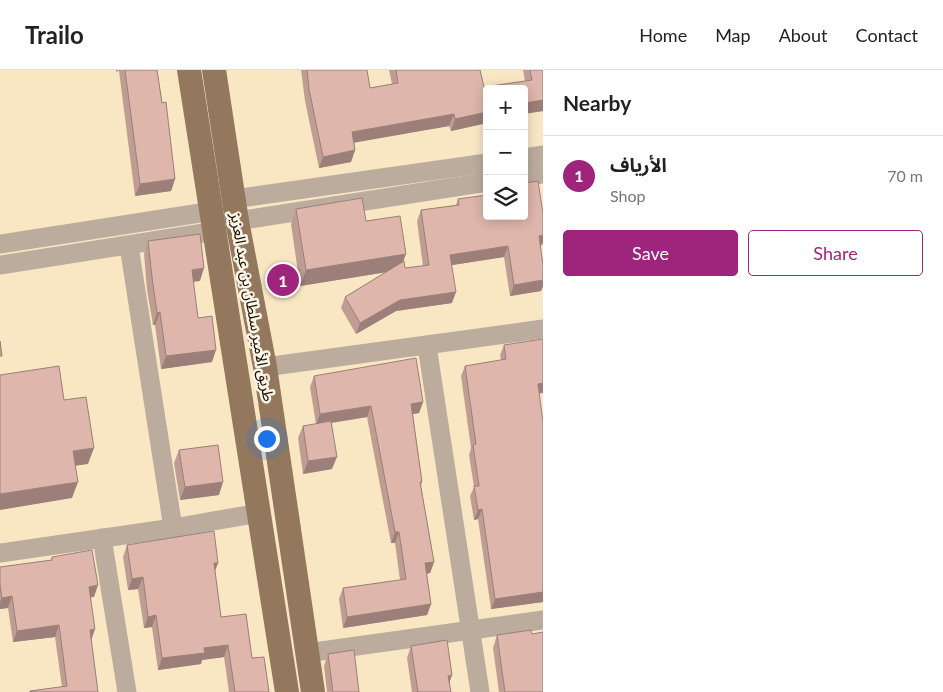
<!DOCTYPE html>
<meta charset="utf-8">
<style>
body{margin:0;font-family:Lato,"Noto Sans Arabic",sans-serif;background:#f2f2f2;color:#222}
.controls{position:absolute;right:15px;top:15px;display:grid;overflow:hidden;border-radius:5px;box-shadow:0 2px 12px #0003}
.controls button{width:45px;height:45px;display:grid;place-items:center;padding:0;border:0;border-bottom:1px solid #e0e0e0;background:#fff;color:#222;font:25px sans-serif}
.you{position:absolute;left:266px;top:368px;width:18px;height:18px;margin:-12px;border:4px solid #fff;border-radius:50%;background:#1a73e8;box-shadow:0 0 0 8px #1a73e833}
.badge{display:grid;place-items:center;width:32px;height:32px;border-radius:50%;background:#9f247b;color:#fff;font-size:16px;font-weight:700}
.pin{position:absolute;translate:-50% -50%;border:2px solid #fff;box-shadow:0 1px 5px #0006}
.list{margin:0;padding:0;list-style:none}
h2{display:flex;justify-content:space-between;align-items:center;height:65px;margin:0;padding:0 20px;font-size:21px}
h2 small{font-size:16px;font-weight:400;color:#767676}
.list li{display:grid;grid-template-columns:32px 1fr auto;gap:15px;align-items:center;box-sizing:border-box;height:80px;padding:0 20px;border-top:1px solid #e0e0e0}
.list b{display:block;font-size:19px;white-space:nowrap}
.list p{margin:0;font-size:16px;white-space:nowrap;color:#767676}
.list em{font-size:16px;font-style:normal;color:#767676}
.actions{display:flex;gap:10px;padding:15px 20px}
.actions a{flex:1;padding:11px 0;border:1px solid #9f247b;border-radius:5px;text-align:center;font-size:18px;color:#9f247b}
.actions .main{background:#9f247b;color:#fff}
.icon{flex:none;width:28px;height:28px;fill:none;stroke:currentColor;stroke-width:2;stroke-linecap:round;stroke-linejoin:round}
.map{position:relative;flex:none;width:543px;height:622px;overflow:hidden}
header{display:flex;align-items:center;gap:30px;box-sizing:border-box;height:70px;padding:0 25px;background:#fff;border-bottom:1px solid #e0e0e0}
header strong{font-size:24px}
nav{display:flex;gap:28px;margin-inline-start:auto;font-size:18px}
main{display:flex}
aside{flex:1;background:#fff}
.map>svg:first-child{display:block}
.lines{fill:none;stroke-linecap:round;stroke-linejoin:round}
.minor{stroke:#bbac9d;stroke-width:19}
.major{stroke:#93785e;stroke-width:24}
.wall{fill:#bf9d93}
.shaded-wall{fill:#9b7f78}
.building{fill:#deb6ab;stroke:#9b7f78}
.labels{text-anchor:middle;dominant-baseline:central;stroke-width:5;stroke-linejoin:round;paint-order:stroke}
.street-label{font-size:15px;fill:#171105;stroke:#fdf5e7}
</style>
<header>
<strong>Trailo</strong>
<nav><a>Home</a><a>Map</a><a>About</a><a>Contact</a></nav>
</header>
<main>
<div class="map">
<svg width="543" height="622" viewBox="0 0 543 622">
<rect width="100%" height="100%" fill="#f9e7c4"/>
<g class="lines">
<g class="minor">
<polyline points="524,88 543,85"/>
<polyline points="524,107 543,104"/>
<polyline points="234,129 487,93"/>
<polyline points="237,151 487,112"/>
<polyline points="0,174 213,141"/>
<polyline points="129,176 173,458"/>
<polyline points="0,195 216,161"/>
<polyline points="427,276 480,622"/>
<polyline points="265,297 543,259"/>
<polyline points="102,468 127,622"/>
<polyline points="0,483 173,458 259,443"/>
<polyline points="307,583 543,550"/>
</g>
<g class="major">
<polyline points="189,0 287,622"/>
<polyline points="214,0 237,151 265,297 313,622"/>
</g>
</g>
<g class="wall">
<polygon points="116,0 157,0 175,109 171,121 135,126 119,1 116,2"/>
<polygon points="301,0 367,0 370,18 392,14 389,0 480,0 484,17 525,11 523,0 543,0 543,41 526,43 526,47 524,53 524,19 487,19 487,53 451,61 449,56 354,72 355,80 351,92 319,98 305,31"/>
<polygon points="458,129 542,175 540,176 543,195 543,216 541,221 510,226 504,187 452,195 452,233 396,241 356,264 341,238 345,227 386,202 300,216 291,154 296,139 366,151 403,192 405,198 423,196 417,151 421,140 456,135"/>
<polygon points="148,171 200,211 193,212 198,248 212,292 161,299 155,255 153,255 147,220 144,184"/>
<polygon points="504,275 539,323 543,532 491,539 478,449 474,450 470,426 474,417 469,385 471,378 461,306 465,296 501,290 500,285"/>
<polygon points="314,306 423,332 419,343 413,344 422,412 421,416 434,492 430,503 427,504 431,534 427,545 343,558 339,529 343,518 400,510 395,473 391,473 367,347 332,353 332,399 303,404 298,368 303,356 316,354 310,317"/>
<polygon points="179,380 219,425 180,430 174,393"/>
<polygon points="127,475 215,502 221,547 252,588 269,622 229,622 224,587 202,590 201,594 158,600 152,557 144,558 138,519 128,520 123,487"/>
<polygon points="52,487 94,527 91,527 91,570 98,622 29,622 30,621 62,617 55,567 13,572 8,538 0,539 0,497 51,490"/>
<polygon points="497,565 543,622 499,622 493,578"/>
<polygon points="411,576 452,605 449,612 451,622 412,622 407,588"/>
<polygon points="328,584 359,622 327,622 324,596"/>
</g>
<g class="shaded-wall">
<polygon points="543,30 543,41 524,44 525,33"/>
<polygon points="487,42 487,53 451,61 455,49"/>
<polygon points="454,44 449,56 347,74 352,62"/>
<polygon points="355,80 351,92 319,98 323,87"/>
<polygon points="175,109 171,121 135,126 140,114"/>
<polygon points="543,165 543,173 542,175 535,176 539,166"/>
<polygon points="508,176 504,187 446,196 450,185"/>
<polygon points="406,184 400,200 300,216 306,200"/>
<polygon points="204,198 200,211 187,212 192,200"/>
<polygon points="543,210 543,216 541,221 510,226 514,215"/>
<polygon points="456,222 452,233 396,241 356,264 360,253 400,230"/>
<polygon points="160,242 155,255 153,255 157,243"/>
<polygon points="216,280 212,292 161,299 166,286"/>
<polygon points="543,313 543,323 534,324 538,314"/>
<polygon points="423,332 419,343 407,345 411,334"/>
<polygon points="371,336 367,347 316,355 320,344"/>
<polygon points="94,378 88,394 67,397 73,381"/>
<polygon points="337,387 332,399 303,404 308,391"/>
<polygon points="78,412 72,428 0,440 0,424"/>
<polygon points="223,412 219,425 180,430 185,417"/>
<polygon points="482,439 478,449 474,450 478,440"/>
<polygon points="395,462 399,462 395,473 391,473"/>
<polygon points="434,492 430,503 421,504 425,493"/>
<polygon points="214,493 218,493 214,504"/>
<polygon points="143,507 138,519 128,520 132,509"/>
<polygon points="98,515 94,527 85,528 89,517"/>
<polygon points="543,522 543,532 491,539 495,529"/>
<polygon points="12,526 8,538 0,539 0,532 2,528"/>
<polygon points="431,534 427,545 343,558 347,547"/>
<polygon points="156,545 152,557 144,558 148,547"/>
<polygon points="59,555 55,567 13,572 17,561"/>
<polygon points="95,559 91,571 90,560"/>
<polygon points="228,575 224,587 202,590 201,594 158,600 162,588 204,578"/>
<polygon points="452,605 448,617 448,606"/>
</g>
<g class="building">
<polygon points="125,0 157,0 162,33 166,32 175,109 140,114"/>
<polygon points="307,0 367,0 370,18 398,13 396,0 480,0 484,17 532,10 530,0 543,0 543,30 525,33 526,47 524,47 524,19 487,19 487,42 455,49 454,44 352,62 355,80 323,87 309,19"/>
<polygon points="538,111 543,143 543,165 539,166 543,195 543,210 514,215 508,176 450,185 456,222 400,230 360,253 345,227 404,191 405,198 429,195 421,140 459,135 458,129 487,125 487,146 524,146 524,113"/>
<polygon points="362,128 366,151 400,146 406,184 306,200 296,139"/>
<polygon points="200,164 204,198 192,200 198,248 212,246 216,280 166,286 160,242 157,243 152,207 148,171"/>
<polygon points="543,269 543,313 538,314 543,352 543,522 495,529 482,439 478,440 474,416 479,416 473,375 476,374 465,296 506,289 504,275"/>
<polygon points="0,271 2,286 0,286"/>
<polygon points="416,288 423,332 411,334 422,412 420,412 434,492 425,493 431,534 347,547 343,518 406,509 399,462 395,462 371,336 320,344 314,306"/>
<polygon points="59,296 64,330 86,327 94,378 73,381 78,412 0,424 0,305"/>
<polygon points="331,351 337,387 308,391 303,356"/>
<polygon points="218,375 223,412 185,417 179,380"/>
<polygon points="214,461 218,493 214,493 221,547 246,544 252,588 264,587 269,622 235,622 228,575 204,578 205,583 162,588 156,545 148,547 143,507 132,509 127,475"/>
<polygon points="92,480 98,515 89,517 95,559 90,560 98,622 30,622 30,621 67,616 59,555 17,561 12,526 2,528 0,514 0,497 52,490 52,487"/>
<polygon points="531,560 532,564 543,562 543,622 505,622 497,565"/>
<polygon points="447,570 452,605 448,606 451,622 418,622 411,576"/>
<polygon points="354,580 359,622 333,622 328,584"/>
</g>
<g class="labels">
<g class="street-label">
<text transform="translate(253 237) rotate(80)">طريق الأمير سلطان بن عبد العزيز</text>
</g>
</g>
</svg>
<div class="controls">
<button>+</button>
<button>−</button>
<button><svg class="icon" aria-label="layers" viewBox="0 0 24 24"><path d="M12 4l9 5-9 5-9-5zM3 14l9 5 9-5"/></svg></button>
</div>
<div class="you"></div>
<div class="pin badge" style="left:283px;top:210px">1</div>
</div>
<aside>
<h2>Nearby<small></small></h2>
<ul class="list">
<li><span class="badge">1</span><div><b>الأرياف</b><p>Shop</p></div><em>70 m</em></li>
</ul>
<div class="actions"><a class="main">Save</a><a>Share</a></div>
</aside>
</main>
